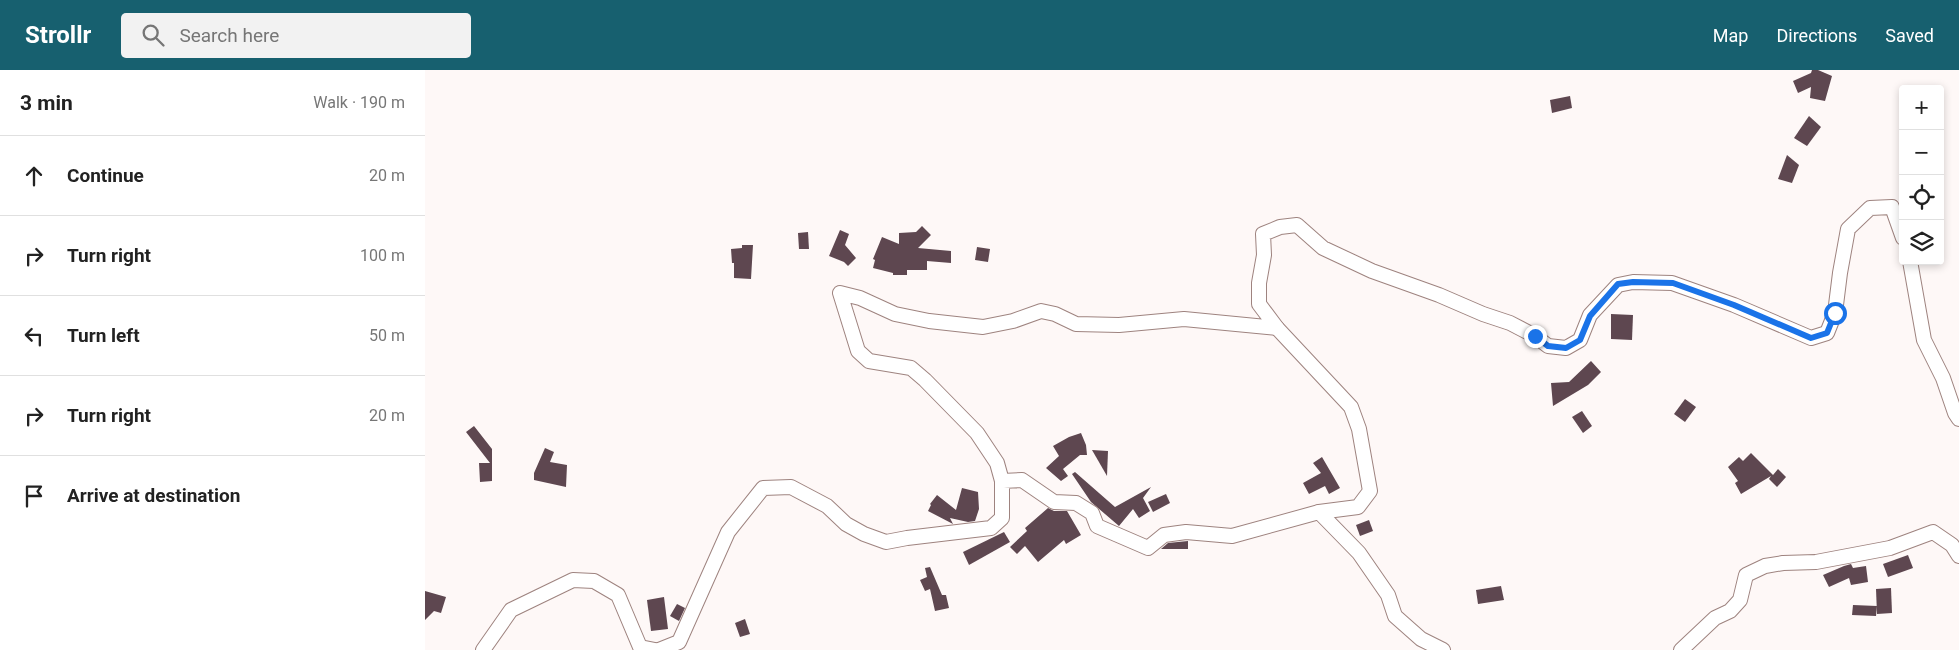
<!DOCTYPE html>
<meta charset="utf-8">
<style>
body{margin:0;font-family:Roboto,sans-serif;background:#f2f2f2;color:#222}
.controls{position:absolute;right:15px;top:15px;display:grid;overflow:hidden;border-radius:5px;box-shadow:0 2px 8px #0003}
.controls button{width:45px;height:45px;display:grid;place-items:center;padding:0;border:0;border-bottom:1px solid #e0e0e0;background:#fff;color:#222;font:25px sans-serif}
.stop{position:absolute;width:15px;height:15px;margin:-11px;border:4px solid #1a73e8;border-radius:50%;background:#fff}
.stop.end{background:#1a73e8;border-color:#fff;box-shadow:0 1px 5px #0008}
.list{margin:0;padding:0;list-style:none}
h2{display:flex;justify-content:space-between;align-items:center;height:65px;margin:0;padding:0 20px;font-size:21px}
h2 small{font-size:16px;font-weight:400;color:#767676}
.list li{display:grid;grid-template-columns:32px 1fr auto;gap:15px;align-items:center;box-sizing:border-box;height:80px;padding:0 20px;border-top:1px solid #e0e0e0}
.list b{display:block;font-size:19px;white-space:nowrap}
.list em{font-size:16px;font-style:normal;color:#767676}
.icon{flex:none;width:28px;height:28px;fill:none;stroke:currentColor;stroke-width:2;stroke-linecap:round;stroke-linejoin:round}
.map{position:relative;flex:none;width:1534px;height:580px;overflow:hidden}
header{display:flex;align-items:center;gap:30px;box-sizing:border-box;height:70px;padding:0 25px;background:#17606f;color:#fff}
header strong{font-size:24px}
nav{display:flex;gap:28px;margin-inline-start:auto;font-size:18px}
.search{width:350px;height:45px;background:#f2f2f2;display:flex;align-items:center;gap:12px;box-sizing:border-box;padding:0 18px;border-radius:5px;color:#767676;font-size:19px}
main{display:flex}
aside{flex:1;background:#fff}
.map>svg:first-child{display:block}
.building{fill:#5e4750}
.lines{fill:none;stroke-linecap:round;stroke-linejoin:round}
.street-casing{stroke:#9e837f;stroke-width:16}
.street{stroke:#fff;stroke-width:14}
.route{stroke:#1a73e8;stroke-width:6}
</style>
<header>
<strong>Strollr</strong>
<div class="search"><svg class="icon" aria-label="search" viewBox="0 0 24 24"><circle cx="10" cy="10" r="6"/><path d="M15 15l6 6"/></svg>Search here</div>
<nav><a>Map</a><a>Directions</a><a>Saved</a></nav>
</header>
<main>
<aside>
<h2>3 min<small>Walk · 190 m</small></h2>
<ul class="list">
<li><svg class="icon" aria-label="ahead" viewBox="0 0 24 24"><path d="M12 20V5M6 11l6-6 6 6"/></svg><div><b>Continue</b></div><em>20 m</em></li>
<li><svg class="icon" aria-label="right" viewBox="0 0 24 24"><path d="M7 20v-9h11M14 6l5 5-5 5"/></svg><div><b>Turn right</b></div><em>100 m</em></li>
<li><svg class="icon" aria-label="left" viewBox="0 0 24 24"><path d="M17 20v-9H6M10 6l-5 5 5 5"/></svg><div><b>Turn left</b></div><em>50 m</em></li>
<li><svg class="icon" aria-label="right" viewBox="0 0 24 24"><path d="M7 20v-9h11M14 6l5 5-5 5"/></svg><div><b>Turn right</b></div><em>20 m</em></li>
<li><svg class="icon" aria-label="arrive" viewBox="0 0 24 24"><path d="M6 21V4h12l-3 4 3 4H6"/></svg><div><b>Arrive at destination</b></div></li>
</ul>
</aside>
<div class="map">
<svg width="1534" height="580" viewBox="0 0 1534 580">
<rect width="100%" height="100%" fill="#fef8f7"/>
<g class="building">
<polygon points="1387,0 1393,0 1407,6 1400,31 1385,28 1386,17 1373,23 1368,11 1386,3"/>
<polygon points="1145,26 1147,38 1127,43 1125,30"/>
<polygon points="1384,46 1396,57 1382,76 1369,68"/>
<polygon points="1362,85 1374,95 1367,113 1353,109"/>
<polygon points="497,156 506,165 493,178 526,181 526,193 502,191 502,200 482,200 482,205 468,205 468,203 448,198 450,190 448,189 457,167 474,174 474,163 491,162"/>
<polygon points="415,160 424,164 420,175 431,188 423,196 419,192 404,186"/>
<polygon points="383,162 384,179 374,179 373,163"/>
<polygon points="317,175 328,175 326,209 309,208 309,193 307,193 306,179 317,178"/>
<polygon points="552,177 565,179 563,192 550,190"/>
<polygon points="1186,244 1208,245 1207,270 1186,269"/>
<polygon points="1166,291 1176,302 1163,315 1128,336 1126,313 1144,312"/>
<polygon points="1260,329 1271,337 1260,352 1249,344"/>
<polygon points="1157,341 1167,356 1158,363 1147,347"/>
<polygon points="49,356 67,379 67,411 55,412 54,393 65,393 41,362"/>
<polygon points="656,363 661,375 662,385 655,385 638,399 643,406 636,411 621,398 634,386 628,376 644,367"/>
<polygon points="120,378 129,382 125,392 142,395 141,417 109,410 109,403"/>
<polygon points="667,380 683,381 682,406"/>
<polygon points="1326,383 1348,405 1353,399 1361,407 1352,417 1344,409 1346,406 1316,424 1310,413 1313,411 1303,397 1314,387 1318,391"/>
<polygon points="897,387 915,418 904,424 900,416 884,424 878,413 896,403 888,393"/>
<polygon points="650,402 690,437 726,417 718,428 725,441 714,448 708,439 694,456 666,432 647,404"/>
<polygon points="537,418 553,422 554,439 550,451 543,452 525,448 528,454 503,441 506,435 505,434 512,425 531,440"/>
<polygon points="741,424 745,433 728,442 723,432"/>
<polygon points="623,438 629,441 642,441 656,465 641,474 639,470 613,492 600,476 592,484 585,477 602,461 600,458"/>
<polygon points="944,450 948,461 935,466 931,455"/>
<polygon points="579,462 585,472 544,495 538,482"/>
<polygon points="763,471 763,479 736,479 743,473"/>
<polygon points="1483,485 1488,498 1463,507 1458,494"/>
<polygon points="1426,494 1428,498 1441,496 1443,512 1426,515 1424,508 1404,517 1398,505 1419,496"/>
<polygon points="505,497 517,525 521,525 524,538 510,541 505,519 500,521 495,510 502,507 500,498"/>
<polygon points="1076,516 1079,530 1053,534 1051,520"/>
<polygon points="1466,518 1467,543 1452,544 1451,519"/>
<polygon points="0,521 21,527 16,543 9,541 0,550"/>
<polygon points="239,527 243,559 226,561 222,530"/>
<polygon points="252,534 260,538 254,551 245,546"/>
<polygon points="1428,535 1452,536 1451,546 1427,545"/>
<polygon points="320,549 325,564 315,567 310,553"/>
</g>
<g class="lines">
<g class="street-casing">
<g id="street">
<polyline points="1485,191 1499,270 1518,308 1530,343 1534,349"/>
<polyline points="852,258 926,337 934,359 945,421 933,437 894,442"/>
<polyline points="577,411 572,393 552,363 500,310 486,298 444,291 433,281 415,223 435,228 470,244 504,251 558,257 588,251 616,241 630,244 651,254 694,255 759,249 852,258 834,234 834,213 839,185 838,164 855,157 872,155 898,178 947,201 1014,225 1058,244 1085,253 1110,266 1123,276 1141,278 1155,270 1165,245 1193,215 1208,212 1247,213 1309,235 1386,268 1402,263 1410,243 1415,203 1423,159 1445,138 1467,137 1478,168"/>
<polyline points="58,580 86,540 148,510 169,511 193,525 215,577 230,580"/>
<polyline points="234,580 254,572 303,462 338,418 366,417 402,436 421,454 439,464 461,472 482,468 566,458 577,448 577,411 597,410 629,432 651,433 667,443 672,456 723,478 739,465 761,462 807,466 894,442 934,483 963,525 970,546 996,569 1018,580"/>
<polyline points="1256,580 1290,548 1305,541 1315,530 1321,505 1340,496 1358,493 1391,492 1465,478 1508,462 1527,475 1534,486"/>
</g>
</g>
<use href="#street" class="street"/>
</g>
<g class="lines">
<polyline class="route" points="1110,266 1123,276 1141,278 1155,270 1165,246 1193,214 1208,212 1248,213 1309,235 1386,268 1402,263 1410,243"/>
</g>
</svg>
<div class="controls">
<button>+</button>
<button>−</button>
<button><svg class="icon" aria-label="locate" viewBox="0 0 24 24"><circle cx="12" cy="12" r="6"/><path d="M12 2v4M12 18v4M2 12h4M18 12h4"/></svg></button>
<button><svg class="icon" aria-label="layers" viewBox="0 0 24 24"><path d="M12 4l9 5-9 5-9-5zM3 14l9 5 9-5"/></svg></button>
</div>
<div class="stop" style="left:1410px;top:243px"></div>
<div class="stop end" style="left:1110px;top:266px"></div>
</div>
</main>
